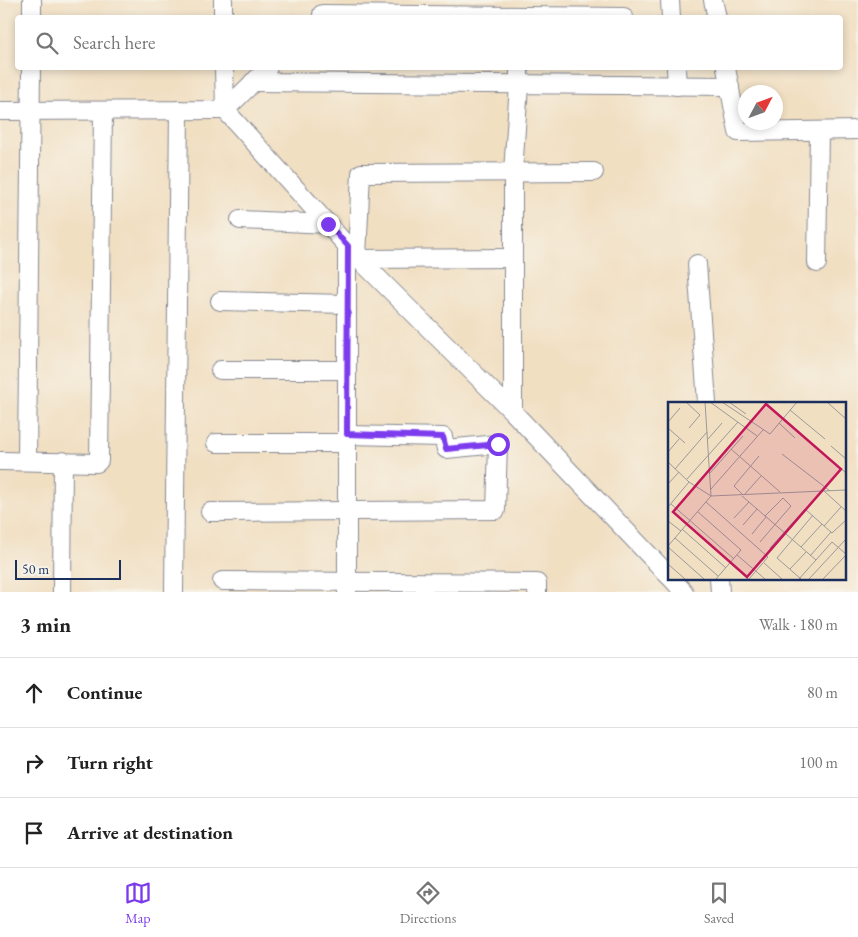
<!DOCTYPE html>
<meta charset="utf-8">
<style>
body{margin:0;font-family:"EB Garamond",serif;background:#f2f2f2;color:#222}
.compass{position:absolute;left:738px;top:85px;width:45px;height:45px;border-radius:50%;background:#fff;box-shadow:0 2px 8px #0003;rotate:49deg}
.scale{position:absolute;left:15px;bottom:12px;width:106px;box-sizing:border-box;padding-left:5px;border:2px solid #1b2f5e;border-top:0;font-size:14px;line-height:18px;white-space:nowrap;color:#1b2f5e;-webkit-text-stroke:4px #f7f3e8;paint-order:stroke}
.stop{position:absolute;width:15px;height:15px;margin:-11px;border:4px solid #7c3aed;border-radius:50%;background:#fff}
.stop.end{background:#7c3aed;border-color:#fff;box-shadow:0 1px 5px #0008}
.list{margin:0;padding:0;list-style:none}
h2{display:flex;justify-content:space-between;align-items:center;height:65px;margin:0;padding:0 20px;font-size:21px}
h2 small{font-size:16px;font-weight:400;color:#767676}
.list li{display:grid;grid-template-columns:32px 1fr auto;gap:15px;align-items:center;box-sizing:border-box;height:70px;padding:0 20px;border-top:1px solid #e0e0e0}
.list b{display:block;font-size:19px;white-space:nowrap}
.list em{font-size:16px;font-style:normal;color:#767676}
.icon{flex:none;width:28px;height:28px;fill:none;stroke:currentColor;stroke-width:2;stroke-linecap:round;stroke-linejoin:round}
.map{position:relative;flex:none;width:858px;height:592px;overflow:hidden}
.search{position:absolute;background:#fff;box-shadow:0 2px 8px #0003;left:15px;right:15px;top:15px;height:55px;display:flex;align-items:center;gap:12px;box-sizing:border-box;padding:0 18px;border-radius:5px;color:#767676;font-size:19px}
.sheet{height:275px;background:#fff}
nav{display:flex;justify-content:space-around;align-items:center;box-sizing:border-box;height:70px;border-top:1px solid #e0e0e0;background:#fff;font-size:14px;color:#767676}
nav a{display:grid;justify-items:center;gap:2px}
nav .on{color:#7c3aed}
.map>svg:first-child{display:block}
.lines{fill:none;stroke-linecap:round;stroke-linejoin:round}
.minor-casing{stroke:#868790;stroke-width:20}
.minor{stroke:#fff;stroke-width:18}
.route{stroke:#7c3aed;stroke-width:6}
.inset-road{fill:none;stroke:#9b999a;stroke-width:1}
.view{fill:#c2185b;fill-opacity:0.15;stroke:#c2185b;stroke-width:2.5}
.inset-edge{fill:none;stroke:#1b2f5e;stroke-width:2.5}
</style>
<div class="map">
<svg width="858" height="592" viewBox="0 0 858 592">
<rect width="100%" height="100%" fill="#f7f3e8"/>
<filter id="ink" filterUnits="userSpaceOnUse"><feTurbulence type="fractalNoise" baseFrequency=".02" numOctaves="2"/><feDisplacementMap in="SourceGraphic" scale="10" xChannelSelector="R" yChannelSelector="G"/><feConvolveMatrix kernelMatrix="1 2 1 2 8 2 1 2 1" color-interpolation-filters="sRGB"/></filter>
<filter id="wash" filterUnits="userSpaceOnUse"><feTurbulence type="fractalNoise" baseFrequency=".0096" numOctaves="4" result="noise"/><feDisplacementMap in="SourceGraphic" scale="20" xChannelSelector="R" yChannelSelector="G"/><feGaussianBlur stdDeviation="1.12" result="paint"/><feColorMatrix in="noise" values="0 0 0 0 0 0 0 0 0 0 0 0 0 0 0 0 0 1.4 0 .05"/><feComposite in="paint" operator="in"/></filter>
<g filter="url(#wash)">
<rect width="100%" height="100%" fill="#f1dfc2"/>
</g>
<g filter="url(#ink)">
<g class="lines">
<g class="minor-casing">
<g id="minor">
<polyline points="670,0 671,18"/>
<polyline points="713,0 717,18"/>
<polyline points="322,14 624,17"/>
<polyline points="32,18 32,0"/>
<polyline points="223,18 223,0"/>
<polyline points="224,68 225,110 359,259 513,412 669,576"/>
<polyline points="676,68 677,86"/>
<polyline points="726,68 738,132 858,130"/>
<polyline points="253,82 730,86"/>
<polyline points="0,111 225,110 268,68"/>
<polyline points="240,220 328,224"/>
<polyline points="357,256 361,173 594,172"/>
<polyline points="359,259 513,258"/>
<polyline points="817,263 819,131"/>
<polyline points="697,264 707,403"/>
<polyline points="220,301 347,304"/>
<polyline points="220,370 347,370"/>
<polyline points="513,412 513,172 519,85 519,68"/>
<polyline points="216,443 347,443"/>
<polyline points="0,461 97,463 99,461 103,111"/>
<polyline points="27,461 31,68"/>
<polyline points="210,512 496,510 498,444 446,449 443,437 347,435"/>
<polyline points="671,578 684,592"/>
<polyline points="719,578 720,592"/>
<polyline points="222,581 537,583 537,592"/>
<polyline points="62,592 63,461"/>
<polyline points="174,592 179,110"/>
<polyline points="347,592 347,246"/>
</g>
</g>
<use href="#minor" class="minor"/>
</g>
</g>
<g class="lines" filter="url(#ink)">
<polyline class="route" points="328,224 348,246 347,434 443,437 446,449 498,444"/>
</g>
<g transform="translate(668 402)">
<rect width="178" height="178" fill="#f1dfc2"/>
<path class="inset-road" d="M18,0L32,13L21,26M42,0L89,34M54,0L102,32L129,0M61,0L78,12M159,0L178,17M122,8L157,37M0,20L12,6M111,21L127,36M0,26L17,41M40,37L54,21M163,44L178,57M63,47L112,90M152,49L178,71M0,50L11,37M114,52L162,89M0,60L21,80L0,105M7,67L39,30M42,71L75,34M19,77L70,20M21,80L43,94L178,88M0,82L11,70M43,87L95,28M156,89L178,109M75,93L66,84L91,54M76,93L93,74M74,94L148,158M38,100L100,155L81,177M3,102L66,157M30,110L73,148L48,177M66,116L81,100M0,119L13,129M75,123L89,107M156,124L173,105M14,127L58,166M84,132L98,115M7,136L50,174M92,140L123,104L115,96L97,114M0,144L43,94L37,0M0,145L36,177M133,145L154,122M102,146L137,107L164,131L178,118M69,153L97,177M142,154L163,130M62,161L80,177M96,161L114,177M0,162L17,177M122,167L138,150M131,177L164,140L178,152M133,177L109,156L145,113M141,177L178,137M155,177L178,153"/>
<path class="view" d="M98,2L173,67L79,175L5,110Z"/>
<rect width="178" height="178" class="inset-edge"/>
</g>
</svg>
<svg class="compass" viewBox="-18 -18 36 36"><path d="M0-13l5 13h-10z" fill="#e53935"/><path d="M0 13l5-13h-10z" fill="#767676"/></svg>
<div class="scale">50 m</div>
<div class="stop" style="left:498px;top:444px"></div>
<div class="stop end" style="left:328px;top:224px"></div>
<div class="search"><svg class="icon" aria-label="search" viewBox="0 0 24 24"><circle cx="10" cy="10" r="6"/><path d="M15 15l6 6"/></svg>Search here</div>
</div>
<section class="sheet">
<h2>3 min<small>Walk · 180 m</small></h2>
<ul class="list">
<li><svg class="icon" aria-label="ahead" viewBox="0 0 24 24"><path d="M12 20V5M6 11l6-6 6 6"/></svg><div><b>Continue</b></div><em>80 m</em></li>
<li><svg class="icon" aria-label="right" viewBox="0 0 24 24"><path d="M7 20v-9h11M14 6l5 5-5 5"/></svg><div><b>Turn right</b></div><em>100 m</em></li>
<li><svg class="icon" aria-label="arrive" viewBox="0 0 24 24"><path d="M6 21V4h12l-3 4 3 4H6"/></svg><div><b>Arrive at destination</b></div></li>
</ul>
</section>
<nav>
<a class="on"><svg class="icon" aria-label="map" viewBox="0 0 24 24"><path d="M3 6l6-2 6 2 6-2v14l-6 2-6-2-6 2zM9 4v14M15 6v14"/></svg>Map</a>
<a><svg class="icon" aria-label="directions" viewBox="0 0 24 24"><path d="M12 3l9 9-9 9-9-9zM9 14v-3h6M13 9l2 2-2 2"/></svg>Directions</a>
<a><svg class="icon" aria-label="saved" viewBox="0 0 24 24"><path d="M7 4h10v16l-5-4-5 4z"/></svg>Saved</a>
</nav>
